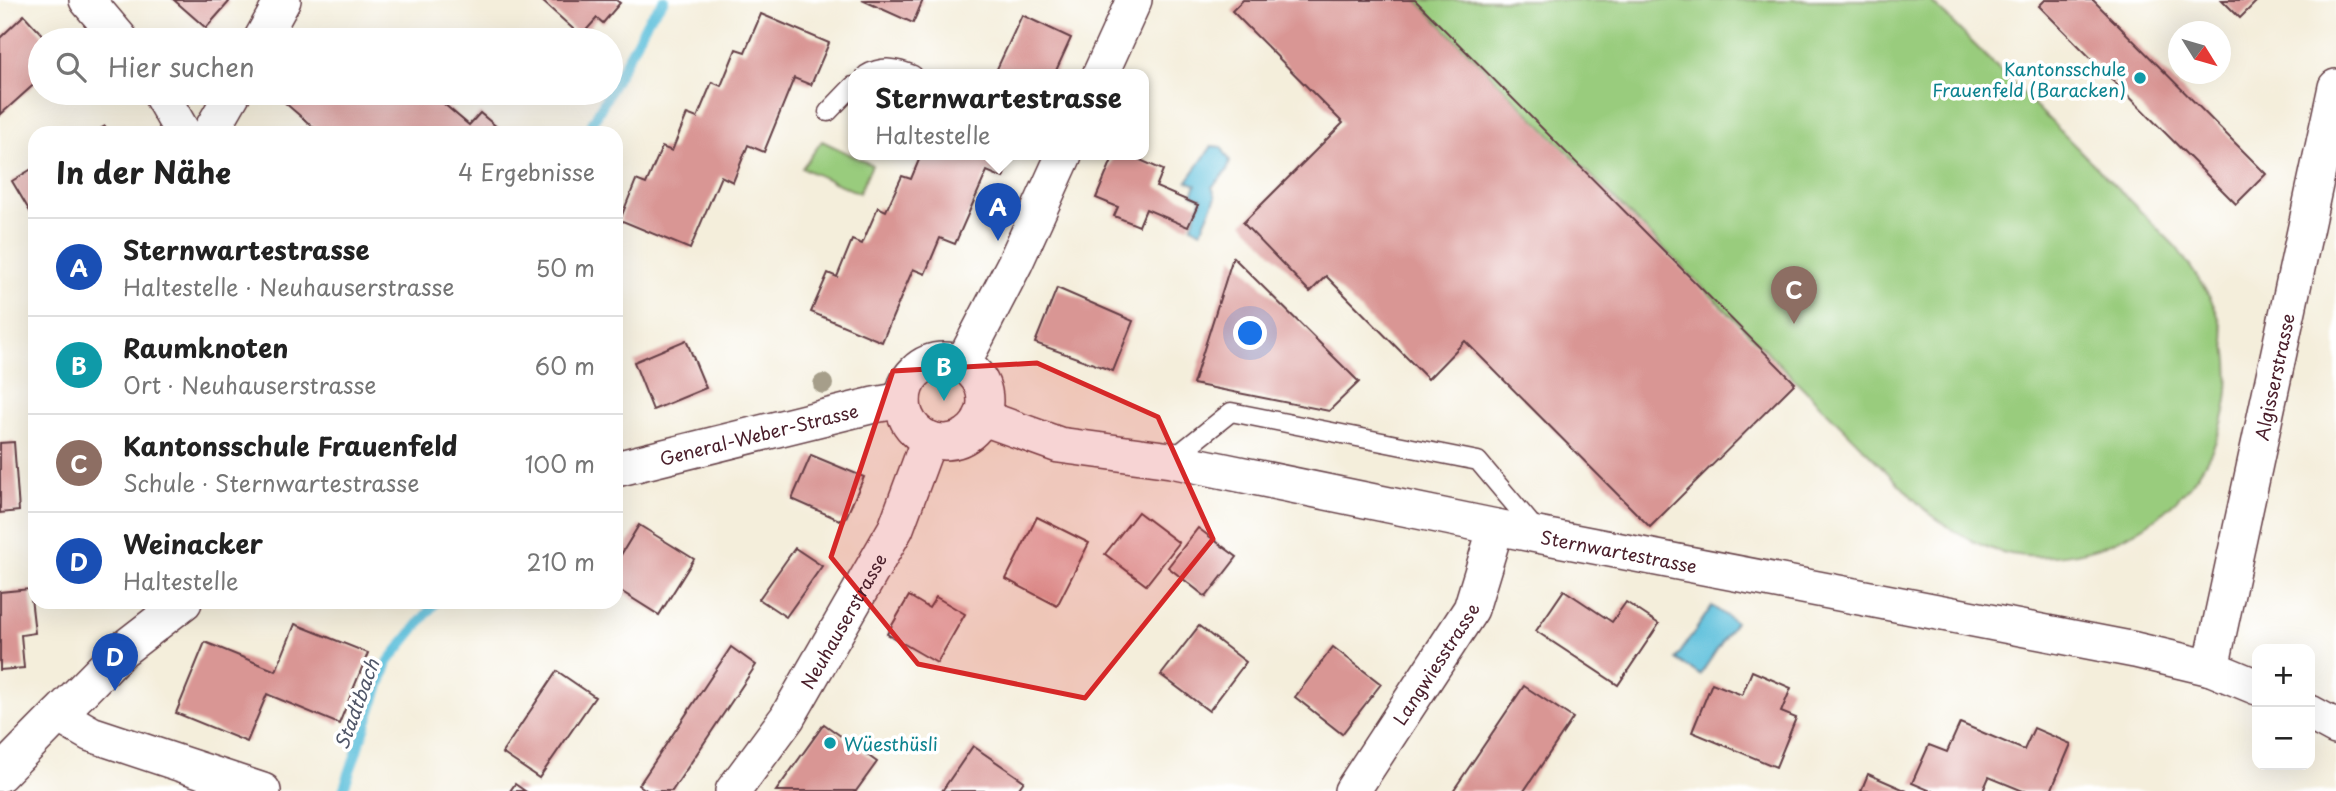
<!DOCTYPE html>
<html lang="de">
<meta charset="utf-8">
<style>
body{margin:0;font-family:"Playpen Sans",sans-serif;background:#f6f6f6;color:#222}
.controls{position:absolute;right:21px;bottom:21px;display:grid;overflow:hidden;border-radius:14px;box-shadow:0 7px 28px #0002}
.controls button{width:63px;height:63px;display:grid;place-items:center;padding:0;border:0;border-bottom:2px solid #e0e0e0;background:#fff;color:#222;font:35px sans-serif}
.compass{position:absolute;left:2168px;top:21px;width:63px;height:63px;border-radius:50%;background:#fff;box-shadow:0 7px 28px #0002;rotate:127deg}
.you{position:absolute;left:1251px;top:334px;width:24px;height:24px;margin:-18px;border:5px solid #fff;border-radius:50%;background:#1a73e8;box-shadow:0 0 0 10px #1a73e833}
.badge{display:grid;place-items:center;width:46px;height:46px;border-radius:50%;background:#b45309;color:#fff;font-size:23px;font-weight:700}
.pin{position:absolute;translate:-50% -58px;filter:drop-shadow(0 2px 4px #0008)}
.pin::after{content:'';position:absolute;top:37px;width:24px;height:21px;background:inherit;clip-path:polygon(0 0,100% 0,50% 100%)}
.popup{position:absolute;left:848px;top:69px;width:301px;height:91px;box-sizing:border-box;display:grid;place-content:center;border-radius:14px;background:#fff;filter:drop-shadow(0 2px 5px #0005);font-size:23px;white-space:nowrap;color:#767676}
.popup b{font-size:26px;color:#222}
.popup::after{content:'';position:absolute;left:50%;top:100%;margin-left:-14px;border:14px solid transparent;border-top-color:#fff}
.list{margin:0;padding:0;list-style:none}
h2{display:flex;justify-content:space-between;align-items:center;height:91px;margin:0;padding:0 28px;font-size:30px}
h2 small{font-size:23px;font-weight:400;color:#767676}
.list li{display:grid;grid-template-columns:46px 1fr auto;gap:21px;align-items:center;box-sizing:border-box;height:98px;padding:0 28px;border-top:2px solid #e0e0e0}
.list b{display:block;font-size:26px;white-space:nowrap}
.list p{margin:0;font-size:23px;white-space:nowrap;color:#767676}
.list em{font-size:23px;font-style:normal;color:#767676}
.icon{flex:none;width:38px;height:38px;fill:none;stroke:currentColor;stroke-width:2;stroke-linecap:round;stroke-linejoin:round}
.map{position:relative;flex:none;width:2336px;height:791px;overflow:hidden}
.search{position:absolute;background:#fff;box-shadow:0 7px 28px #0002;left:28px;top:28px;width:595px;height:77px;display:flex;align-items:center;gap:18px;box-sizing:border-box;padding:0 24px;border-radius:38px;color:#767676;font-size:26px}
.panel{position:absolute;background:#fff;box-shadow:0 7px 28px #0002;left:28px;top:126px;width:595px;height:483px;border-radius:21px}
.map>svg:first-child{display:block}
.green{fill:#99cc7d;stroke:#727654;stroke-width:2}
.water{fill:#5dc0db;stroke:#547083;stroke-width:2}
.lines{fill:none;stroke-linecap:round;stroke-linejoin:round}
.stream{stroke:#5dc0db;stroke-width:10}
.building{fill:#d99694}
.service-casing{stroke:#643e45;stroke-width:21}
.minor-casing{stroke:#643e45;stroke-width:38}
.service{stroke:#fff;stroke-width:18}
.minor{stroke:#fff;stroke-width:35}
.tree{fill:#a69e8a}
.marked{fill:#d62828;fill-opacity:0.2;stroke:#d62828;stroke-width:5;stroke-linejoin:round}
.culture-dot{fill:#0f9aa8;stroke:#fff;stroke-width:2.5}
.labels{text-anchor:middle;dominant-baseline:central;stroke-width:7;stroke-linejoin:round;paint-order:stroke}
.culture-label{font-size:18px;fill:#0d838f;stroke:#fff;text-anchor:end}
.street-label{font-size:18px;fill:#4a1f2b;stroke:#fff}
.water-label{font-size:19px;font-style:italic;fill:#515769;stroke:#fff}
</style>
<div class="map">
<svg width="2336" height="791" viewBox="0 0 2336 791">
<rect width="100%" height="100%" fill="#fff"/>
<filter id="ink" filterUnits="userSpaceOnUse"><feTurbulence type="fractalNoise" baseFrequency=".0143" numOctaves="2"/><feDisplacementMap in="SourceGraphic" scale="14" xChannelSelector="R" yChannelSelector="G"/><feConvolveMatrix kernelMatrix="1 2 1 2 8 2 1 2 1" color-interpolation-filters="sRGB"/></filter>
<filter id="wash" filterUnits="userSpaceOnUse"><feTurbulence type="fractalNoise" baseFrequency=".00686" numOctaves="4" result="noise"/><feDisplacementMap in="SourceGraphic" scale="28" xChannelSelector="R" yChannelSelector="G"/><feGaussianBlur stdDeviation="1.57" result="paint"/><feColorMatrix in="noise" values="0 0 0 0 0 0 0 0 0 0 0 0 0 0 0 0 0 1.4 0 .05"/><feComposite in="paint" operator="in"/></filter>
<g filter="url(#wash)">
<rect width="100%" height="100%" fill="#f4eedb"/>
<g class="green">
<path d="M1416,0H1930L2177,248C2193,271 2211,294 2220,321C2260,449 2154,565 2025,556C1986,553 1955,533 1925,510Z"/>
<polygon points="822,141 872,165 859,193 802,168"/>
</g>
<g class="water">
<polygon points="1212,146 1221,147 1230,161 1227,171 1212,187 1216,197 1201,231 1191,227 1202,198 1192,194 1196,185 1187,181"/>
<polygon points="1712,606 1735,622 1700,675 1676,659"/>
</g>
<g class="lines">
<g class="stream">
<polyline points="611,89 648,20 664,0"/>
<polyline points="587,133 609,93"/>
<polyline points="343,791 388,662 436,602"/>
</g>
</g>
<g id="blocks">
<g class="building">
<polygon points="174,0 227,0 229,2 206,28"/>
<polygon points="541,0 616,0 620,3 603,23 597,18 581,36"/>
<polygon points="862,0 923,0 913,23"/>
<polygon points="1243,0 1415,0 1795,383 1650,527 1465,341 1428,379 1326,276 1310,292 1243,223 1343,123 1232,11"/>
<polygon points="2045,0 2093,0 2266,174 2236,204 2039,6"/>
<polygon points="2222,0 2258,0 2240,18"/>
<polygon points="761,14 829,43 811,85 794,78 764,152 748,145 733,182 721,176 690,249 620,220 636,180 646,184 662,147 672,151 687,114 697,118 712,82 721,86 736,49 745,52"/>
<polygon points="24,15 47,40 40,40 40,79 0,115 0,38"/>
<polygon points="1022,15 1071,38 1054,75 1003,75 996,71"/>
<polygon points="292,93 431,93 469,125 480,113 504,133 320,133 284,102"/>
<polygon points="105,126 109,133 93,133"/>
<polygon points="921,155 1012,155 1003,178 987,171 955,244 940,238 925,274 913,269 882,342 811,312 828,273 837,277 852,240 862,244 878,207 886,211 902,176 911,179"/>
<polygon points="1114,155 1129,155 1163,170 1156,187 1198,205 1188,227 1146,209 1139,226 1114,216 1118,207 1096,198"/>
<polygon points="35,167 35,220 12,181"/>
<polygon points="1233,257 1359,382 1329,411 1193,384"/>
<polygon points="1057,288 1133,321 1113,371 1035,343"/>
<polygon points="686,340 706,388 653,410 634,362"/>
<polygon points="14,442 19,511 0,513 0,443"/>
<polygon points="811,455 864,477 844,522 792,499"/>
<polygon points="1138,512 1179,543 1146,585 1105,554"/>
<polygon points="1037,517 1089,543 1057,606 1006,579"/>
<polygon points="639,525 694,559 659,615 616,588 616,563"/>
<polygon points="1198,528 1237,557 1206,597 1168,567"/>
<polygon points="795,548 822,566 786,617 759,599"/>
<polygon points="30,589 35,633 21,635 24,668 0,670 0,592"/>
<polygon points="1564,590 1612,622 1626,602 1659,624 1618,685 1536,631"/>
<polygon points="909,596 929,608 936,597 965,614 937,663 887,634"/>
<polygon points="295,624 368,653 339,724 267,694 247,742 176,713 205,642 276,671"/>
<polygon points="1199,626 1246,662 1209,711 1161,675"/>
<polygon points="731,647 756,665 672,791 648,791 639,785"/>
<polygon points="1333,647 1381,684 1342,734 1295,697"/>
<polygon points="557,671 595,697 539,778 502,753"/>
<polygon points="1752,671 1791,688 1781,712 1796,718 1776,767 1692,732 1712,683 1742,695"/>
<polygon points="1524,686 1573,718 1524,791 1453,791"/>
<polygon points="1960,723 2024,750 2034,728 2071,744 2051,791 2023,791 1989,777 1983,791 1931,791 1912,783 1929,745 1947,752"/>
<polygon points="824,724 877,762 856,791 776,791"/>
<polygon points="973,746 1024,781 1017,791 942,791"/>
<polygon points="1868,774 1907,791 1861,791"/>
<polygon points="515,784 525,791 510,791"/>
</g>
</g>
</g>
<g filter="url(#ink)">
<use href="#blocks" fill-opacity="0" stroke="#643e45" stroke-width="2"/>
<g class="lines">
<g class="service-casing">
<g id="service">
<path d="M866,75C882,65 897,68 913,75"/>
<polyline points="828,112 853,86"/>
<polyline points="1171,460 1231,412 1478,461 1537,531"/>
</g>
</g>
<g class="minor-casing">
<g id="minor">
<polyline points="87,0 121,40"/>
<polyline points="261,40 283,0"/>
<polyline points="1100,75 1134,0"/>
<polyline points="160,93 183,133"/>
<polyline points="210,133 233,93"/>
<circle cx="944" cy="401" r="41"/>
<polyline points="962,365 1015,263 1064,155"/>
<path id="s1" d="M981,417L1059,445L1171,460L1496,527L2135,650L2211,668L2257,687"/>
<path id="s2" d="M616,469L874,405L903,400"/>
<path id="s3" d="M2211,668L2336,87"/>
<polyline points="2310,713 2336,727"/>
<polyline points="58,715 91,734 263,791"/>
<polyline points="0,774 122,650 184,602"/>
<path id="s4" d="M733,791L787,718L896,528L929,439"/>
<path id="s5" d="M1352,791L1471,609L1496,527"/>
</g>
</g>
<use href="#service" class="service"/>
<use href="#minor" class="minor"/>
</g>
<circle class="tree" cx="823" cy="384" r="10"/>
</g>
<path class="marked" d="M1037,363L1158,417L1213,539L1085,698L918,664L831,557L893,371Z"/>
<g class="culture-dot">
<circle cx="2140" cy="78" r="7"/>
<circle cx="830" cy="743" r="7"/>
</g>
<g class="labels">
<g class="culture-label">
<text x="2126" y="68">Kantonsschule<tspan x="2126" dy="21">Frauenfeld (Baracken)</tspan></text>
<text x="844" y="743" text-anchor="start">Wüesthüsli</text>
</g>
<g class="street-label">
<text stroke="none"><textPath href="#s3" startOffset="298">Algisserstrasse</textPath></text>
<text stroke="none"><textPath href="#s2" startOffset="147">General-Weber-Strasse</textPath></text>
<text stroke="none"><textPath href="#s1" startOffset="653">Sternwartestrasse</textPath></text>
<text stroke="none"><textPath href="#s4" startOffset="203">Neuhauserstrasse</textPath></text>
<text stroke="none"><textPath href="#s5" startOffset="152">Langwiesstrasse</textPath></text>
</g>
<g class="water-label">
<text transform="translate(356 704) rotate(-70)">Stadtbach</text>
</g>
</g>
</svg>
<div class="controls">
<button>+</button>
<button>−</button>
</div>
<svg class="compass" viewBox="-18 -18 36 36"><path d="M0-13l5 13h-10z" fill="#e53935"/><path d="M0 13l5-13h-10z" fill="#767676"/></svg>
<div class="you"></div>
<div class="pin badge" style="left:998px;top:241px;background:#1a4fb4">A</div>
<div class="popup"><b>Sternwartestrasse</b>Haltestelle</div>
<div class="pin badge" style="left:944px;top:401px;background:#0f9aa8">B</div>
<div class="pin badge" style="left:1794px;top:324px;background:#8d6e63">C</div>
<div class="pin badge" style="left:115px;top:691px;background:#1a4fb4">D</div>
<div class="search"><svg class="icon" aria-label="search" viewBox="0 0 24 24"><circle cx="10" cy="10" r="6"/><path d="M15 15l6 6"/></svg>Hier suchen</div>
<section class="panel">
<h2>In der Nähe<small>4 Ergebnisse</small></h2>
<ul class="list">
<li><span class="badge" style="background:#1a4fb4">A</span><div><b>Sternwartestrasse</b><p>Haltestelle · Neuhauserstrasse</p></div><em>50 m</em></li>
<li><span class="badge" style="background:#0f9aa8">B</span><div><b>Raumknoten</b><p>Ort · Neuhauserstrasse</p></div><em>60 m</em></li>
<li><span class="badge" style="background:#8d6e63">C</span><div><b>Kantonsschule Frauenfeld</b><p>Schule · Sternwartestrasse</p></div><em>100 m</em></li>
<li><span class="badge" style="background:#1a4fb4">D</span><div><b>Weinacker</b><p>Haltestelle</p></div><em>210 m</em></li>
</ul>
</section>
</div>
